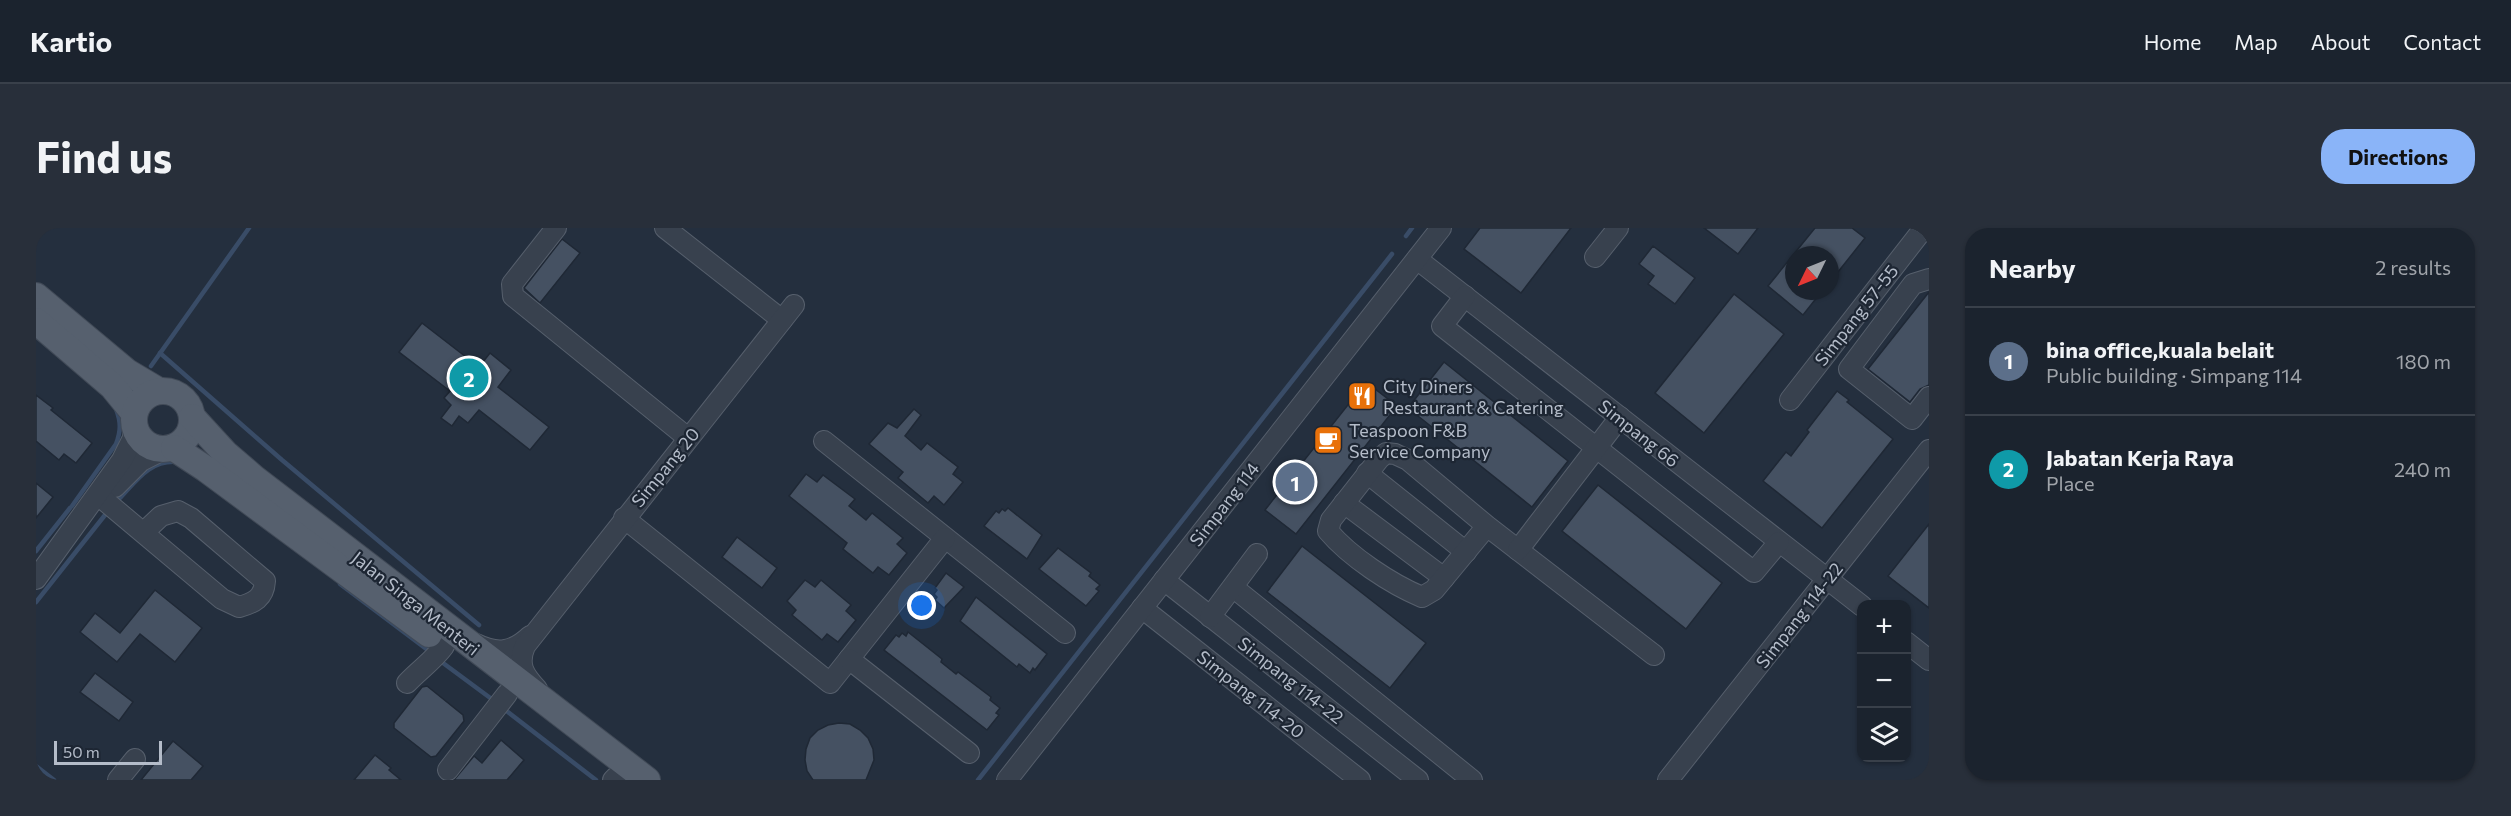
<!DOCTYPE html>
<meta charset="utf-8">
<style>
body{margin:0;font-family:Commissioner,sans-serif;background:#282f3a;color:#f1f3f6}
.controls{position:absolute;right:18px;bottom:18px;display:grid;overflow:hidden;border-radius:12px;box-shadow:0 2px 4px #0004}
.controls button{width:54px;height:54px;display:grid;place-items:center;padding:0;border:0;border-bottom:2px solid #39404a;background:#1b232e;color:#f1f3f6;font:30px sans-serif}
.compass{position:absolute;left:1749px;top:18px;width:54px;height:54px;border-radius:50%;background:#1b232e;box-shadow:0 2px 4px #0004;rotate:227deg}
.scale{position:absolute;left:18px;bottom:15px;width:108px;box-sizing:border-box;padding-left:6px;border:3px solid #b4bcc9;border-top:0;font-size:16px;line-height:21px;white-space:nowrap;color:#b4bcc9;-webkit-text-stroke:4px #1d2633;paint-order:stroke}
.you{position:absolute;left:886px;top:378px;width:21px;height:21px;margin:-15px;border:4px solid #fff;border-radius:50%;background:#1a73e8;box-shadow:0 0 0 9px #1a73e833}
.badge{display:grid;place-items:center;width:39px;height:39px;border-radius:50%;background:#8ab4f8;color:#fff;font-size:20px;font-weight:700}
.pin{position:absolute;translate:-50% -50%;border:3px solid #fff;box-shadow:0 2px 6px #0006}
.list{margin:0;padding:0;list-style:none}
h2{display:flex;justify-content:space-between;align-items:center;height:78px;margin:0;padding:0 24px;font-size:26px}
h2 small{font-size:20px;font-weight:400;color:#a0a4aa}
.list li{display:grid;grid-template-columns:39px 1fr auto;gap:18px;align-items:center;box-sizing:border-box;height:108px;padding:0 24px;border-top:2px solid #39404a}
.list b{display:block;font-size:22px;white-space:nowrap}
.list p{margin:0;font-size:20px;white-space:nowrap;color:#a0a4aa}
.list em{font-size:20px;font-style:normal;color:#a0a4aa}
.icon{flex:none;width:33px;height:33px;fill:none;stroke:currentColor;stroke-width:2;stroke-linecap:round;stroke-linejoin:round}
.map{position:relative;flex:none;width:1893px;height:552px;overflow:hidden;border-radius:24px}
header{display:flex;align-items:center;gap:36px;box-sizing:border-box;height:84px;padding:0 30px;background:#1b232e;border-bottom:2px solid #39404a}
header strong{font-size:28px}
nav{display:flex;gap:33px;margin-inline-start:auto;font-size:21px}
.intro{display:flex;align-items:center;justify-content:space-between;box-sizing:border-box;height:144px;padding:0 36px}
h1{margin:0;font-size:42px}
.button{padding:15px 27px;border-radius:24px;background:#8ab4f8;color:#111;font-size:21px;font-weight:700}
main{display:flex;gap:36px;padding:0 36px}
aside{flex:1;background:#1b232e;border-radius:24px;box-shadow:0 2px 4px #0004}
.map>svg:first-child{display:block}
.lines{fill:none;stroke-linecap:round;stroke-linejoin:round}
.stream{stroke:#394c67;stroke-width:4.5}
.building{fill:#455162;stroke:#1f2835;stroke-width:1.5}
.minor-casing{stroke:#565f6c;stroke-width:22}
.major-casing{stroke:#414a57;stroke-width:28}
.minor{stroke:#38414e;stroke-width:20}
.major{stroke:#56606e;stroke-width:26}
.labels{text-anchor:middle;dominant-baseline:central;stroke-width:4.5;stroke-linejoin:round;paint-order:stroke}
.street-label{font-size:18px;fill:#b4bcc9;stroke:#1d2633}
.poi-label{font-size:18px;fill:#b4bcc9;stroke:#1d2633;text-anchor:start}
</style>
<header>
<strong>Kartio</strong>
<nav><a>Home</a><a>Map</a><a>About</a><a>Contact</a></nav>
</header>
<div class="intro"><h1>Find us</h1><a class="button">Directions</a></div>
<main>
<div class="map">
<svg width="1893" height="552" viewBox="0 0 1893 552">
<rect width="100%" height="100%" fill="#242f3e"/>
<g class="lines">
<g class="stream">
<polyline points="1370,8 1376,0"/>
<polyline points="124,125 246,232 443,397"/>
<polyline points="115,138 213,0"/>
<path d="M84,270C101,252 114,232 141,234"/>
<path d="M36,278L80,216C85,203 85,194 80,181"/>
<polyline points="0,323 34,280"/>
<polyline points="304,356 393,423"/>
<polyline points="0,374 69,287"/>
<polyline points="407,435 457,472"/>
<polyline points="468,481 560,552"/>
<polyline points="0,538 18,552"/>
<polyline points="942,552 1356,26"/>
</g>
</g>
<g class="building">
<polygon points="1444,0 1535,0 1485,65 1428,21"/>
<polygon points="1668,0 1722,0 1702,26"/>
<polygon points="1779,0 1816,0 1829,10 1794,54 1794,27 1758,27 1758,63 1786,63 1767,87 1732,58"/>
<polygon points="526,11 544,25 504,75 488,60"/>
<polygon points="1617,18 1659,50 1639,76 1612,56 1618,48 1603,36"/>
<polygon points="1893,64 1893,157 1884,161 1874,174 1832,141"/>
<polygon points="1698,66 1748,106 1668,205 1619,165"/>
<polygon points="386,95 443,139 454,125 475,142 462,159 513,199 494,222 443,182 432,195 423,188 416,198 405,190 415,177 408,170 414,163 363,124"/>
<polygon points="1408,134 1532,233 1496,279 1372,180"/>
<polygon points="1330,154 1361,178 1260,306 1229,282"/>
<polygon points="1801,163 1813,172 1811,174 1857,211 1786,300 1727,253 1750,224 1755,228 1773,204 1771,202"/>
<polygon points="0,167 17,180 15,182 56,215 40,235 28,226 23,232 0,213"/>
<polygon points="878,181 885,187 869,208 885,222 891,215 922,239 917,246 927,254 908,277 898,268 892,275 862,250 867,244 833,216 852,195 861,200"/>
<polygon points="770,246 781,254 787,247 819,271 813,278 830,292 836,285 867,310 861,316 871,325 853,347 842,339 837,345 807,321 811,315 753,268"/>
<polygon points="0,255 17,269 0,290"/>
<polygon points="1562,257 1686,355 1650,401 1526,303"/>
<polygon points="972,280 1006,307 991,331 948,298 960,283 963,285 966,281 969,283"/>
<polygon points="1893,296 1893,380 1852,348"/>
<polygon points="701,309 741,340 726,360 686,329"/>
<polygon points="1266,318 1390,415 1354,460 1231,364"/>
<polygon points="1022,320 1055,345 1053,348 1064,357 1060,361 1063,363 1050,378 1003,341"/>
<polygon points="910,345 928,359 908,380 899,372 901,369 898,366 901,362 899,360"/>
<polygon points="769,352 779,359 785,352 815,377 810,383 820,392 802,414 791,406 786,412 756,387 760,382 751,373"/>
<polygon points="119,362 166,400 139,434 104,406 81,434 44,404 59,385 84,405"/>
<polygon points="940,369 1011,426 999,442 997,440 994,445 983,436 981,439 924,393"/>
<polygon points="872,404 906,431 905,434 920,446 922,444 955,469 954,472 964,480 960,485 963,487 951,502 848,422 860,407 863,409 866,405 870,408"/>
<polygon points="59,445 97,474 83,493 44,464"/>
<polygon points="391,458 427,487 428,493 400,528 395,529 358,500 358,495 386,459"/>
<polygon points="803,495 814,496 824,502 832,510 837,521 838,532 830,552 777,552 771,543 769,532 770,521 774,510 782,502 792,497"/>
<polygon points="465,512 488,532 471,552 418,552 438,528 446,535"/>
<polygon points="137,513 167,538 155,552 105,552"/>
<polygon points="339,527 355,540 353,542 365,552 318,552"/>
</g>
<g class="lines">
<g class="minor-casing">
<g id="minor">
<polyline points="520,0 476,56 477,68 652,210"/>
<polyline points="629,0 746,92"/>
<polyline points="1559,29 1582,0"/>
<polyline points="1381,31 1826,378"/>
<polyline points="1893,51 1877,56 1813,141 1876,191 1893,169"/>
<polyline points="1429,68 1406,98 1718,344 1743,314"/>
<polyline points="1754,172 1888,0"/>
<polyline points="788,213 1029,405"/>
<polyline points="1331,245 1430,324"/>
<polyline points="79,259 105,233 127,222"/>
<path d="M68,272L186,371L203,379C218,375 228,370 229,353L155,290L142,283L125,288L108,304"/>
<polyline points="1308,275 1408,350"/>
<polyline points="588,290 794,455 909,310"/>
<path d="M1451,298L1398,362L1386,369C1355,356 1314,329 1292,303L1295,292L1343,231L1350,225L1359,226L1372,232L1451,298L1618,427"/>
<polyline points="1482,322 1584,189"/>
<polyline points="0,351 86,232 97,210 97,196"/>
<polyline points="1128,352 1382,552"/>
<polyline points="1198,360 1436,552"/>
<polyline points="1106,380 1324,552"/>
<polyline points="1174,389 1221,326"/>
<polyline points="1870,414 1893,432"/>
<path d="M440,416C461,426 476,425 494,408"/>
<polyline points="813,431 933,525"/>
<path d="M371,455C383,442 397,433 408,418"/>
<path d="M501,461C488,447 481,437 489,418L758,77"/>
<polyline points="412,542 471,466"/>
<polyline points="82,552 99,531"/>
<polyline points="577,552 580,549"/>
<polyline points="971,552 1405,0"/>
<polyline points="1632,552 1893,222"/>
</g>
</g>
<g class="major-casing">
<g id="major">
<polyline points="0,68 91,144 123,163"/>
<polyline points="0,93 76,158 98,185"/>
<circle cx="127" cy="192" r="29"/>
<polyline points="156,189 189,225 218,250 611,552"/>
<polyline points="138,220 170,241 393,406"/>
</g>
</g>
<use href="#minor" class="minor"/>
<use href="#major" class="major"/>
</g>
<defs>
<g id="restaurant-square" transform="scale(1.5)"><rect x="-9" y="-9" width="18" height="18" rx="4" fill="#e8710a" stroke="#1d2633"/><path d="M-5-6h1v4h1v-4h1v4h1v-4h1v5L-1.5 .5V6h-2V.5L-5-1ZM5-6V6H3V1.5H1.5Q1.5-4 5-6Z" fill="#fff"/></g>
<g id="cafe-square" transform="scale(1.5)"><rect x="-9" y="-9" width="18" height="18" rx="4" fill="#e8710a" stroke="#1d2633"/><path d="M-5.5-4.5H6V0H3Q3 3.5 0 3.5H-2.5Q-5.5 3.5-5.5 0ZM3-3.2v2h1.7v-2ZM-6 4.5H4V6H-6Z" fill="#fff"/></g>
</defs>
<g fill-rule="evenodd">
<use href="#restaurant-square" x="1326" y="168"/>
<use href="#cafe-square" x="1292" y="212"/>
</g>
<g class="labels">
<g class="street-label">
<text transform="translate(1820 87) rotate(-52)">Simpang 57-55</text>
<text transform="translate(1603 205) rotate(38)">Simpang 66</text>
<text transform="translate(629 239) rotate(-51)">Simpang 20</text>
<text transform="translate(1188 276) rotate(-52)">Simpang 114</text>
<text transform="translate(380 375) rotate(38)">Jalan Singa Menteri</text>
<text transform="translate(1763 387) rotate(-52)">Simpang 114-22</text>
<text transform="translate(1255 452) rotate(38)">Simpang 114-22</text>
<text transform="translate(1215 466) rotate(38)">Simpang 114-20</text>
</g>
<g class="poi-label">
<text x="1347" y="158">City Diners<tspan x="1347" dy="21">Restaurant &amp; Catering</tspan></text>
<text x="1313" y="202">Teaspoon F&amp;B<tspan x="1313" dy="21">Service Company</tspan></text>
</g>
</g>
</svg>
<div class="controls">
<button>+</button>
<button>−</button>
<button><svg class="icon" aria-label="layers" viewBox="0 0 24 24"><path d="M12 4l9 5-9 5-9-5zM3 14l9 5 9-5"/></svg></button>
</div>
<svg class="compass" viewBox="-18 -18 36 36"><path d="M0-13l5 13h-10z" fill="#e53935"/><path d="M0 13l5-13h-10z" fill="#a0a4aa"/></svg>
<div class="scale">50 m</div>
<div class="you"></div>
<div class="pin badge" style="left:1259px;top:254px;background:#5c6f8a">1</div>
<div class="pin badge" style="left:433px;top:150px;background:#0f9aa8">2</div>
</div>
<aside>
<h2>Nearby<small>2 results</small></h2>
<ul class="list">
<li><span class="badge" style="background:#5c6f8a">1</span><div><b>bina office,kuala belait</b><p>Public building · Simpang 114</p></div><em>180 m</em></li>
<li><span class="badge" style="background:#0f9aa8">2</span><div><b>Jabatan Kerja Raya</b><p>Place</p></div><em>240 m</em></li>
</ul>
</aside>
</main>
